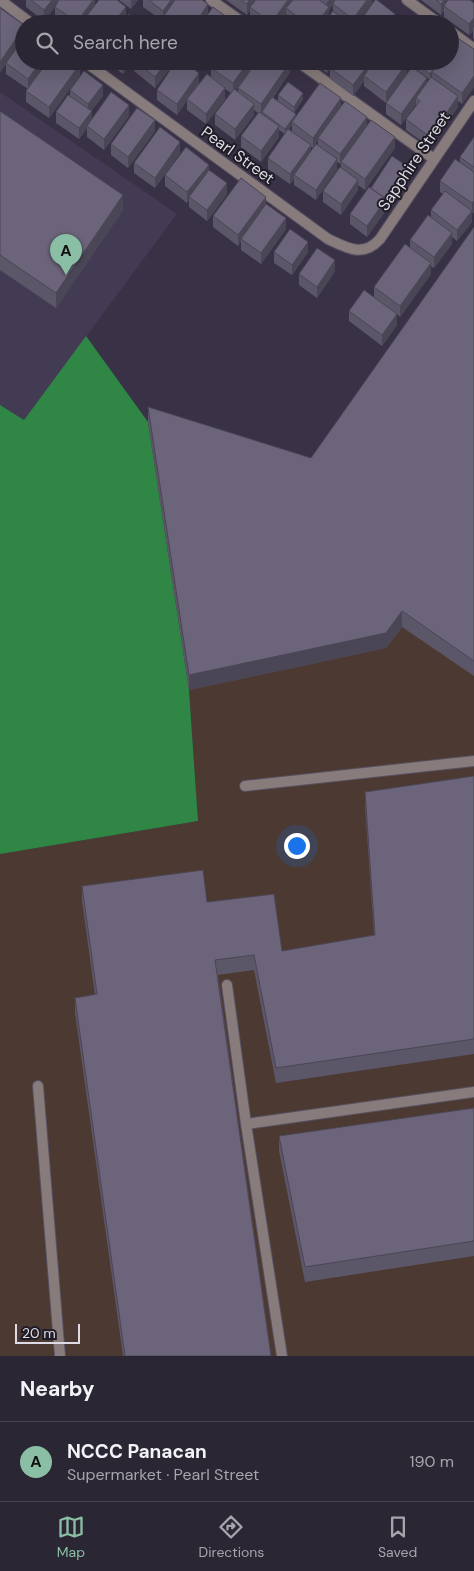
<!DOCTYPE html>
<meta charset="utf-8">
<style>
body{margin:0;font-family:"DM Sans",sans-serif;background:#373240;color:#f1f3f6}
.scale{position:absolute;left:15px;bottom:12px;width:65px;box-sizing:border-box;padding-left:5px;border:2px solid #dedbe7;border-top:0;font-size:14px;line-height:18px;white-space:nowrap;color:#dedbe7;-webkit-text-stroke:4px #1f1c25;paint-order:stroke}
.you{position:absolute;left:296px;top:845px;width:18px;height:18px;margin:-12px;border:4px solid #fff;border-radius:50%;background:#1a73e8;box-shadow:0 0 0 8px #1a73e833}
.badge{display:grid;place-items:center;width:32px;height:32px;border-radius:50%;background:#8abfa5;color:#111;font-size:16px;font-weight:700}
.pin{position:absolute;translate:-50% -41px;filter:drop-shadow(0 1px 2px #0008)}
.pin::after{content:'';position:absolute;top:26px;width:18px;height:15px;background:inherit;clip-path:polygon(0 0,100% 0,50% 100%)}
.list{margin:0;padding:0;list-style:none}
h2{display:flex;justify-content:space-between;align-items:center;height:65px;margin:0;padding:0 20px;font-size:21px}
h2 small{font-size:16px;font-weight:400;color:#a6a5ac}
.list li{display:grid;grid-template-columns:32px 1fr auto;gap:15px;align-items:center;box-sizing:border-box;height:80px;padding:0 20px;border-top:1px solid #47434f}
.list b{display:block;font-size:19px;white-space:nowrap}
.list p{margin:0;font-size:16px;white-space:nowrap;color:#a6a5ac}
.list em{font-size:16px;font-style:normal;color:#a6a5ac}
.icon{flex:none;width:28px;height:28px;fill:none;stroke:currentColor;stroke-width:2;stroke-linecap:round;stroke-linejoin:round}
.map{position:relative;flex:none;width:474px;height:1356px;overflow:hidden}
.search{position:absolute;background:#2b2634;box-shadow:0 5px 20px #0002;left:15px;right:15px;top:15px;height:55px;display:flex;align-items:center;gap:12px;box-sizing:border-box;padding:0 18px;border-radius:28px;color:#a6a5ac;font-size:19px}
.sheet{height:145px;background:#2b2634}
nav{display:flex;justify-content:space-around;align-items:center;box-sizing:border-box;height:70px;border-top:1px solid #47434f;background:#2b2634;font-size:14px;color:#a6a5ac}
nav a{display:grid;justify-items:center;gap:2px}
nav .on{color:#8abfa5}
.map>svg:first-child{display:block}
.built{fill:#433a54}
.industrial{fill:#4c3931}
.forest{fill:#2f8645}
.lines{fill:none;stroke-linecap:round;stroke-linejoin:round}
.service-casing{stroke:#575063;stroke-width:12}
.minor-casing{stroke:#575063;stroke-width:12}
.service{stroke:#877b7b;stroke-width:10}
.minor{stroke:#877b7b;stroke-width:10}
.wall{fill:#5c5669;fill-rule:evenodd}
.shaded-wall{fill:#4b4655}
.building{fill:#6b647a;stroke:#4b4655}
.labels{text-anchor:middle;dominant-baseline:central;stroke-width:4;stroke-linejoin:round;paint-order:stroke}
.street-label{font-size:16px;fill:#dedbe7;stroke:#1f1c25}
</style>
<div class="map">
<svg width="474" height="1356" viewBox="0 0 474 1356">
<rect width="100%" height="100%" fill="#393246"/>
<polygon class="built" points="0,92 177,214 24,420 0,405"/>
<polygon class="industrial" points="474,232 474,1356 0,1356 0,854 198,821 189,690 148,422 311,473"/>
<polygon class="forest" points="86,336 148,422 189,690 198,821 0,854 0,405 24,420"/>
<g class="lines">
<g class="service-casing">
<g id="service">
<polyline points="245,786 474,761"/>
<polyline points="227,985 246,1124 282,1356"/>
<polyline points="38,1086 60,1356"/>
<polyline points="246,1124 474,1092"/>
</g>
</g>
<g class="minor-casing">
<g id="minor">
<polyline points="0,0 32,24"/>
<polyline points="211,0 245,24"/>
<polyline points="407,0 440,24"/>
<polyline points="450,31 474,49"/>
<path d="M84,61L328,239C347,248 363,258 380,239L474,101"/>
<polyline points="297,61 434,159"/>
</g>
</g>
<use href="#service" class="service"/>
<use href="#minor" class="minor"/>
</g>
<g class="wall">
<polygon points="26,0 95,0 95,5 121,24 63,24 55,17 55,7 44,21 26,7"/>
<polygon points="119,0 138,0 131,9"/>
<polygon points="143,0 202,0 208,14 236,24 163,24 163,21 143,7"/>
<path d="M226,0H372L357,24H284L287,19L286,13L278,24H258L250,18V10L247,15ZM333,5V12L329,16V10Z"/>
<polygon points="421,0 470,0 474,3 474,39 473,38 473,31 469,35 444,17 444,11 441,15"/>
<polygon points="0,8 24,61 80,75 49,118 26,102 26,91 28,89 6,74 6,64 0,72"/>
<polygon points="474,49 474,87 462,104 458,101 458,107 430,147 406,130 406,119 416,106 416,104 401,125 386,114 386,103 427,83 429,79 412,66 412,61 450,61"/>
<polygon points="106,61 133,61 123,74"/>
<polygon points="134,61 175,61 175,62 155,88 134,71"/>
<path d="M212,61H290V72L273,98L278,101V95L303,99L294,113L296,117L341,106L395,148L365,190L358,185V190L341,215L323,202V191L341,168V163L340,164L337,162L316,200L294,185V179L290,184L268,169V158L285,134L279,130V137L261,162L241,147V136L258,113L254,110V115L235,140L215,125V114L231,93L225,89V99L206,124L187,110V100L177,115L157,100V90L199,84L211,77V68L214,63ZM256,62L238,88V92L236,90ZM292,125V131L289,129ZM318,140V146L311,151V147L313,148Z"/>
<polygon points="311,61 410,61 407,65 386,103 364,86 364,81 353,96 330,79 330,69 327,73"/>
<polygon points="70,90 103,96 91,111 92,119 129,116 104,150 87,137 87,128 79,139 56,123 56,112 70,95"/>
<polygon points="0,111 123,210 56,308 0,270"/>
<polygon points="155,131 128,168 111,155 111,144"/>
<polygon points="474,137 474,212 472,214 472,213 472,222 457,241 452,237 452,244 434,268 431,266 431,274 400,317 397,314 397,325 382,346 349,321 349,311 374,297 374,287 410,248 410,240 431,217 431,210 443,194 440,192 440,181 460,162 460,157"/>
<polygon points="180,153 155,188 134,173 134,163"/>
<polygon points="209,171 227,194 207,221 189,207 189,200 187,203 165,186 165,175"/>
<polygon points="408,173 386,205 386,210 367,237 350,224 350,214 371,188"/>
<polygon points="266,204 286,229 261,264 241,250 241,242 238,246 213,227 213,216"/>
<polygon points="474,227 474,676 402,627 386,648 189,690 148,422 148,407 311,458"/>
<polygon points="274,252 308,252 292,275 274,263"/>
<polygon points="335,271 317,298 299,285 299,274"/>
<polygon points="474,776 474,1054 276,1083 254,970 218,975 271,1356 123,1356 75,1013 75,998 95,995 82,901 82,886 207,902 282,951 374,935 365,807 365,792"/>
<polygon points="474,1108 474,1256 305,1282 279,1151 279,1136"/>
</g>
<g class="shaded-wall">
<polygon points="52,0 60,0 44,21 44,10"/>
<polygon points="93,0 95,0 95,7 82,22 82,24 77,24 77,22"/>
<polygon points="131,0 138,0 131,9"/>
<polygon points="171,0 178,0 163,18 163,11"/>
<polygon points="249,0 257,0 250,7 250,10 247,15 247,4"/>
<polygon points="288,0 296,0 286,8 286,13 278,24 271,24"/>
<polygon points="329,0 336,0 333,4 333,5 329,10 329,18 325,24 316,24 327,10 327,2"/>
<polygon points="367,0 372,0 372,4 357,24 353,24 353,19"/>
<polygon points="444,0 452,0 444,6 444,11 441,15 441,4"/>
<polygon points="208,4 208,15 202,24 195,24"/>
<polygon points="126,7 126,17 121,24 112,24"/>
<polygon points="395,14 395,24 389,24"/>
<polygon points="474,18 474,28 473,27 473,31 469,35 469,24"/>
<polygon points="24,27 24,38 0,72 0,62"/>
<polygon points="41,61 49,61 28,90 28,79"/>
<polygon points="125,61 133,61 123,74 123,64"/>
<polygon points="167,61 175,62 155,88 155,77"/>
<polygon points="249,61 257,61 233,94 233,83"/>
<polygon points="328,61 336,61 327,73 327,62"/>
<polygon points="371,61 379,61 364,76 364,81 353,96 353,85"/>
<polygon points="439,61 432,72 432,77 430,80 430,74"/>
<polygon points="290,62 290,72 261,115 261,104"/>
<polygon points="407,63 407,74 386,103 386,92"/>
<polygon points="80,64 80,75 49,118 49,107"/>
<polygon points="199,73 199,84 177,115 177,104"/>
<polygon points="474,76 474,87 462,104 462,93"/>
<polygon points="427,78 427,89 416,98 416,104 401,125 401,114"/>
<polygon points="103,85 103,96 88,115 88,104"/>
<polygon points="225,88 225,99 206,124 206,114"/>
<polygon points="303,93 303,99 294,113 294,107"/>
<polygon points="458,96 458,107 430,147 430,137"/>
<polygon points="341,98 341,108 318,138 318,140 313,148 313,138"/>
<polygon points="254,104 254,115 235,140 235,129"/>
<polygon points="129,105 129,116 104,150 104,139"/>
<polygon points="92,111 92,122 87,126 87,128 79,139 79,128"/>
<polygon points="296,114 296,120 292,122 292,125 285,134 285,129"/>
<polygon points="367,117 367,128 341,162 340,164 340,154"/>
<polygon points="155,120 155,131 128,168 128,157"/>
<polygon points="279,126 279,137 261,162 261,151"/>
<polygon points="395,137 395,148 365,190 365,179"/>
<polygon points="180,142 180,153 155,188 155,178"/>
<polygon points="311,145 311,155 294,175 294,179 290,184 290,174"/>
<polygon points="337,159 337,170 316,200 316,190"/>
<polygon points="209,165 209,175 189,197 189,200 187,203 187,192"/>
<polygon points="408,167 408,173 386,205 386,210 367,237 367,226"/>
<polygon points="358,180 358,190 341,215 341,204"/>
<polygon points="227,183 227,194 207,221 207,210"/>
<polygon points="123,195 123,210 56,308 56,293"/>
<polygon points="266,197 266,208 241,239 241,242 238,246 238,235"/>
<polygon points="474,201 474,212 472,214 472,203"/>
<polygon points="472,211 472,222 457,241 457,230"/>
<polygon points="286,218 286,229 261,264 261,253"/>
<polygon points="452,233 452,244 434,268 434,257"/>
<polygon points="308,242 308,252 292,275 292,265"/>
<polygon points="335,260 335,271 317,298 317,287"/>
<polygon points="431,263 431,274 400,317 400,306"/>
<polygon points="397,314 397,325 382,346 382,335"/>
<polygon points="402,611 402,627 386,648 189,690 189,675"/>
</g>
<g class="building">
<polygon points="31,0 52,0 44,10"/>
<polygon points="59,0 93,0 77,22 55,7"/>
<polygon points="99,0 117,0 126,7 112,24 83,24 82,22"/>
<polygon points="149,0 171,0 163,11"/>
<polygon points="175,0 202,0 208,4 195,24 172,24 163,17"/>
<polygon points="241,0 249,0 247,4"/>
<polygon points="256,0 288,0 271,23 250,7"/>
<polygon points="293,0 319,0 329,7 316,24 307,24 286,8"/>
<polygon points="335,0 367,0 353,19 333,4"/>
<polygon points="375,0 377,0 395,14 389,24 358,24"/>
<polygon points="436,0 444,0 441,4"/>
<polygon points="448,0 470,0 474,3 474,18 469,24 444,6"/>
<polygon points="213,7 236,24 201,24"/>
<polygon points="0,8 24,25 24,27 0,62"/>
<polygon points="333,11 349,24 323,24"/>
<polygon points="129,14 141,24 121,24"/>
<polygon points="401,16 412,24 395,24"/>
<polygon points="288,18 296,24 284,24"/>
<polygon points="456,37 474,49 474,76 462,93 432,72 439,61 450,61 450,45"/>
<polygon points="24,38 24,61 41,61 28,79 6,63"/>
<polygon points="48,61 76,61 80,64 49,107 26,91"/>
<polygon points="135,61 167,61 155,77"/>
<polygon points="176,61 182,61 199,73 177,104 157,90"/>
<polygon points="216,61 249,61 233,83 211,68"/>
<polygon points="257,61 290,62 261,104 238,88"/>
<polygon points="335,61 371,61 353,85 330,68"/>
<polygon points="374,61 404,61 407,63 386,92 364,76"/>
<polygon points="413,61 439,61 430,74"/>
<polygon points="412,67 427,78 401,114 386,103"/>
<polygon points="84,71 103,85 88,104 70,90"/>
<polygon points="207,74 225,88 206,114 187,99"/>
<polygon points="431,77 458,96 430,137 406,119 420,101 416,98"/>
<polygon points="288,82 303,93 294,107 278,95"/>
<polygon points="320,83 341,98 313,138 292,122"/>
<polygon points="234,89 254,104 235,129 215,114"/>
<polygon points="111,92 129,105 104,139 87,126"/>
<polygon points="68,95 92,111 79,128 56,112"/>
<polygon points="272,97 296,114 285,129 262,112"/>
<polygon points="345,101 367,117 340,154 318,138"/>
<polygon points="137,108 155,120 128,157 111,144"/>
<polygon points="0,111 123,195 56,293 0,255"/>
<polygon points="259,112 279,126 261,151 241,136"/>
<polygon points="371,120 395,137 365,179 341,162"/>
<polygon points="160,127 180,142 155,178 134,163"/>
<polygon points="288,129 311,145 290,174 268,158"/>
<polygon points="474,137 474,167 460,157"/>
<polygon points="316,144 337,159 316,190 294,175"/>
<polygon points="186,147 209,165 187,192 165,175"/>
<polygon points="392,156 408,167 386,200 386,199 371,188"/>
<polygon points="455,159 474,172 474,201 472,203 440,181"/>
<polygon points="340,167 358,180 341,204 323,191"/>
<polygon points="209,170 227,183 207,210 189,197"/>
<polygon points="241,178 266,197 238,235 213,216"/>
<polygon points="369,187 386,199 367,226 350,214"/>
<polygon points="445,191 472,211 457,230 431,210"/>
<polygon points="266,204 286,218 261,253 241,239"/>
<polygon points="428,215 452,233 434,257 410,240"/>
<polygon points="474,227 474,661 402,611 386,633 189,675 148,407 311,458"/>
<polygon points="290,229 308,242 292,265 274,252"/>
<polygon points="405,244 431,263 400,306 374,287"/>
<polygon points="317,248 335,260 317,287 299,274"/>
<polygon points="364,290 397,314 382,335 349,311"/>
<polygon points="474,776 474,1039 276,1068 254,955 215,960 271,1356 125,1356 75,998 97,994 82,886 203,870 207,902 274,894 282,951 375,935 365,792"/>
<polygon points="474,1108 474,1241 305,1267 279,1136"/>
</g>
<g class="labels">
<g class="street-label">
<text transform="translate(238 155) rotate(36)">Pearl Street</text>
<text transform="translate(414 161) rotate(-56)">Sapphire Street</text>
</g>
</g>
</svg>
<div class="scale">20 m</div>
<div class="you"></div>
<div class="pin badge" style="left:66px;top:275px">A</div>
<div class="search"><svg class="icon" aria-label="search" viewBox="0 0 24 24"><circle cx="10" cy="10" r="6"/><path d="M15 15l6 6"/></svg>Search here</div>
</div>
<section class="sheet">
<h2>Nearby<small></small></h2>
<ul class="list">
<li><span class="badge">A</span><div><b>NCCC Panacan</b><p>Supermarket · Pearl Street</p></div><em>190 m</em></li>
</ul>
</section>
<nav>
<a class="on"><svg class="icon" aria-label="map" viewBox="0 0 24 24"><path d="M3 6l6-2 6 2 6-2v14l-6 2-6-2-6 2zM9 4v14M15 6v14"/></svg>Map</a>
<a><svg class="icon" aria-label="directions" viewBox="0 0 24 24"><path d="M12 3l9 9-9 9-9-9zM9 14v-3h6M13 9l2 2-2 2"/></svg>Directions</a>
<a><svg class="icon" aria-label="saved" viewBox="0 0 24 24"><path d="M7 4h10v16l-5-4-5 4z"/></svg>Saved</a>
</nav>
